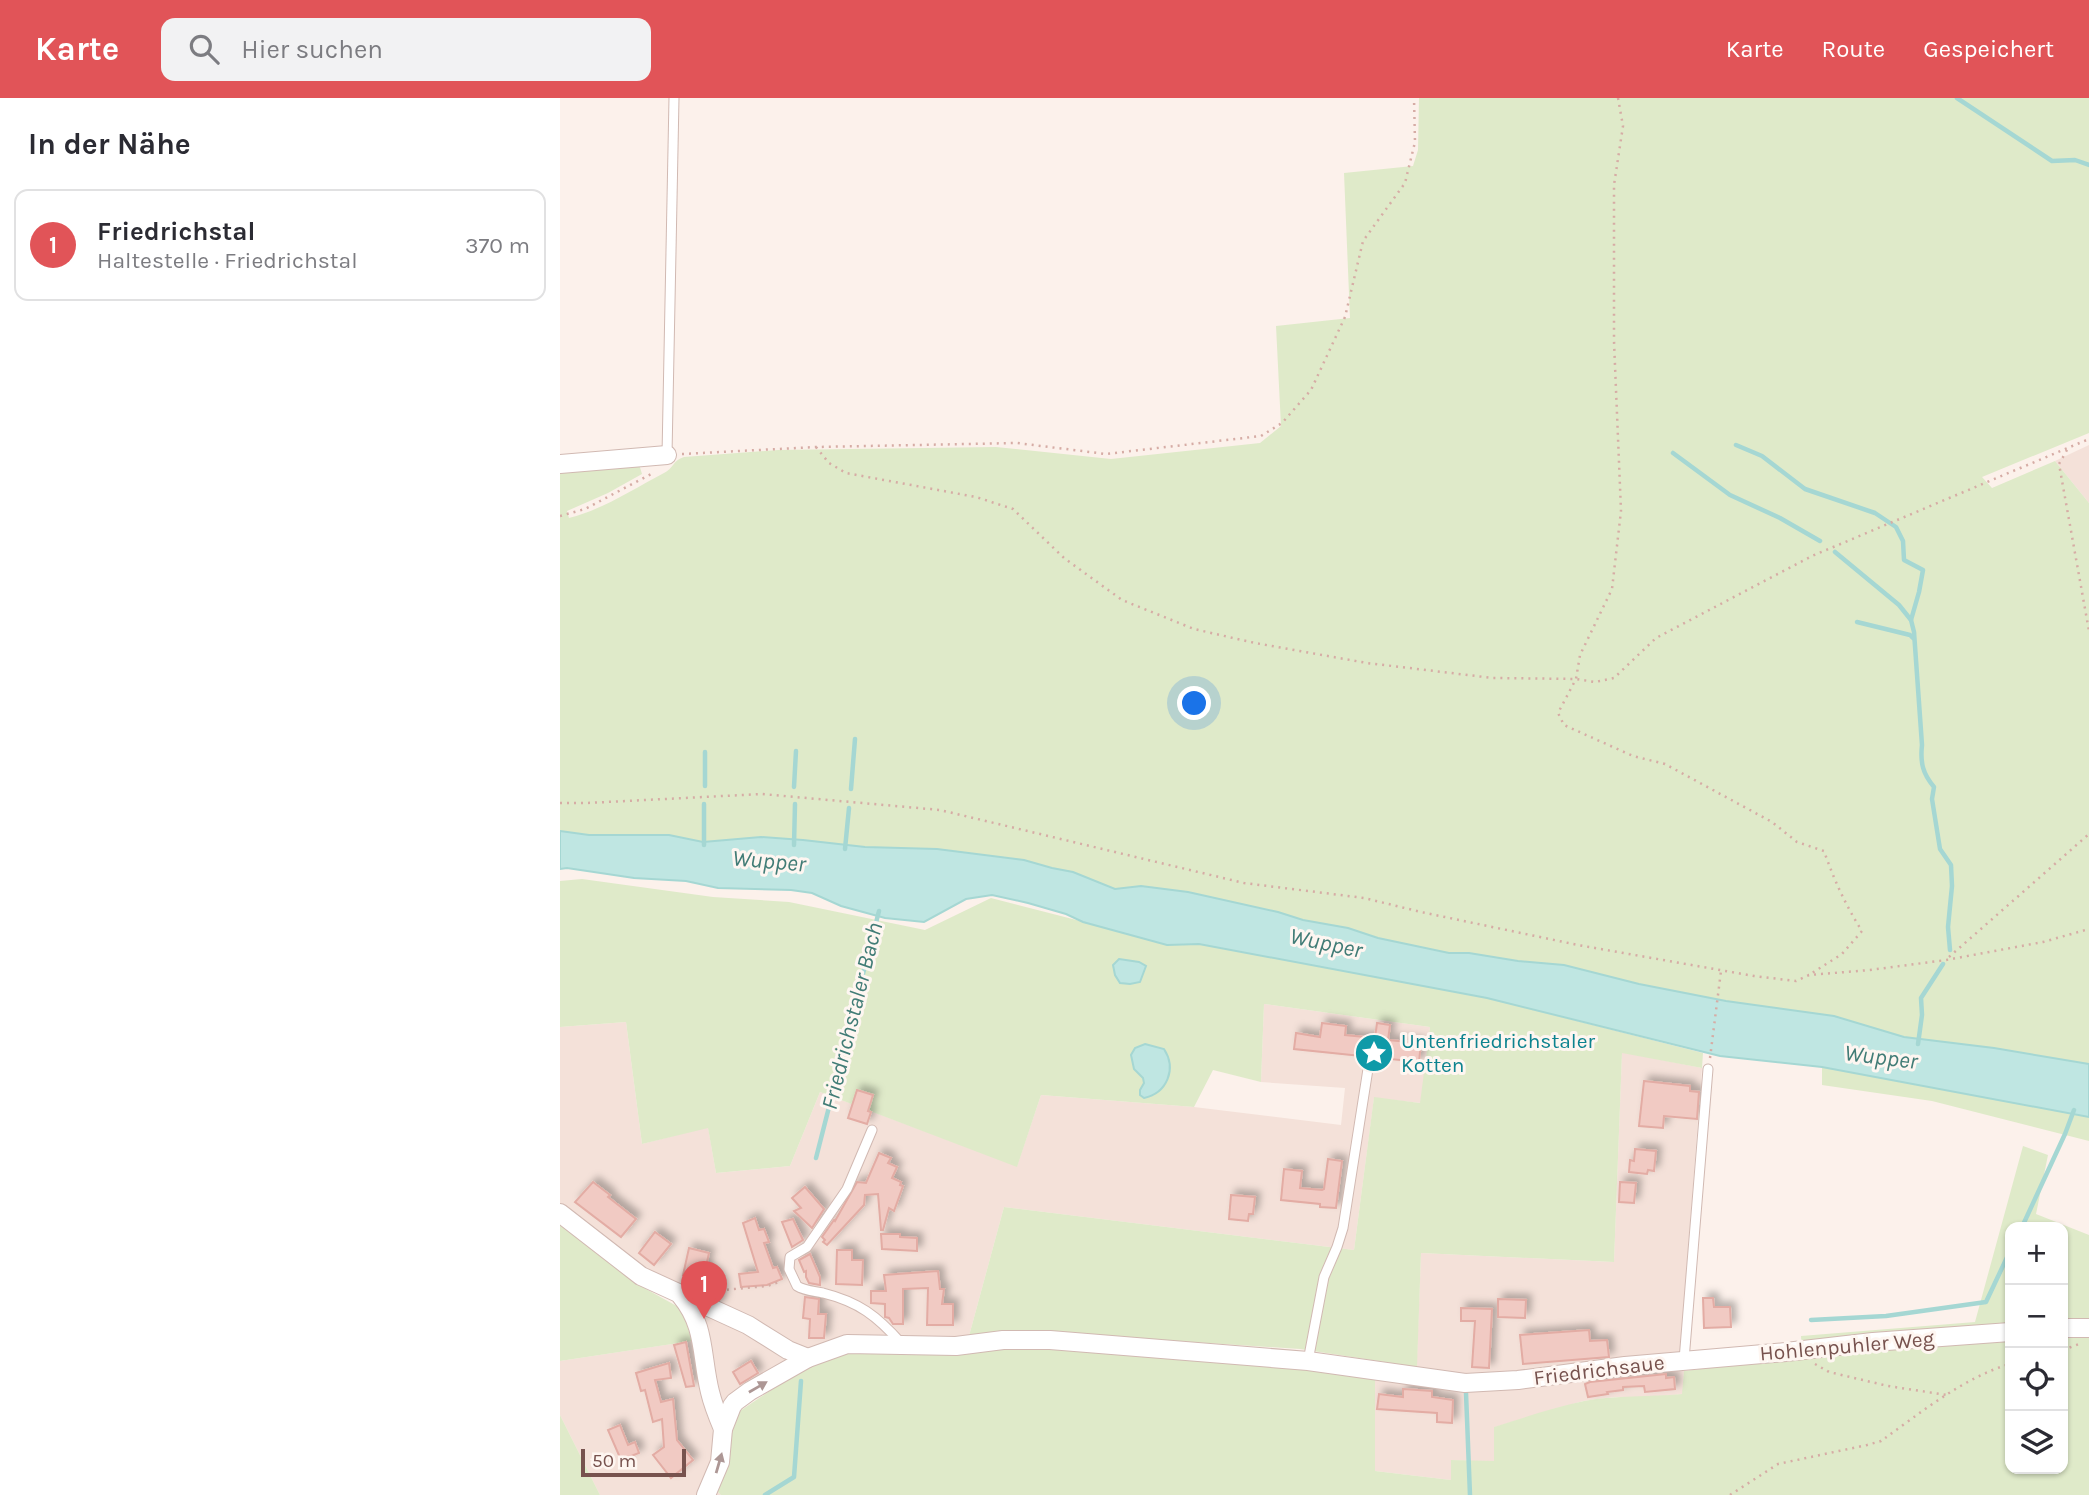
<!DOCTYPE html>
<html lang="de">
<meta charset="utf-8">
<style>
body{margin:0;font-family:Karla,sans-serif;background:#f2f2f3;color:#2b2b33}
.controls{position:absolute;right:21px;bottom:21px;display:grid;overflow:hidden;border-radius:14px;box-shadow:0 2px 5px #0004}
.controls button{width:63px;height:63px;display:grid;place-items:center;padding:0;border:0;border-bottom:2px solid #e1e1e2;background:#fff;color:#2b2b33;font:35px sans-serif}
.scale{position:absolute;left:21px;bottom:18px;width:105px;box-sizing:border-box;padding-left:7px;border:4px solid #77524e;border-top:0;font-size:19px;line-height:24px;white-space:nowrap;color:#77524e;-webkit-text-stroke:5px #fef6f1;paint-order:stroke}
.you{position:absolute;left:635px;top:606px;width:24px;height:24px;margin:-18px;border:5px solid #fff;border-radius:50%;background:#1a73e8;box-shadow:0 0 0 10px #1a73e833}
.badge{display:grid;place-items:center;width:46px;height:46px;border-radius:50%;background:#e15458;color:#fff;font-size:23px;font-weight:700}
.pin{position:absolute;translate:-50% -58px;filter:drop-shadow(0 2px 4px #0008)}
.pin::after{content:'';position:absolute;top:37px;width:24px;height:21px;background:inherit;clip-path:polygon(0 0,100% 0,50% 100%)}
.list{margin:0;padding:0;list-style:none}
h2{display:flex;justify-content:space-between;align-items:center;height:91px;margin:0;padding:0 28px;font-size:30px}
h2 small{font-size:23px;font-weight:400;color:#7c7c81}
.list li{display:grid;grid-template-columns:46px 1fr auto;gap:21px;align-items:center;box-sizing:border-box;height:112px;margin:0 14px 14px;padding:0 14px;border:2px solid #e1e1e2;border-radius:14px}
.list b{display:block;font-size:26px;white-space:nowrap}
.list p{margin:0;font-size:23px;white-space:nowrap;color:#7c7c81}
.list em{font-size:23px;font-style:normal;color:#7c7c81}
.icon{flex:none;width:38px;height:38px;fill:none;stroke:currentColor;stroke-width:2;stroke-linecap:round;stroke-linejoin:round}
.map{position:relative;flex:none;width:1529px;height:1397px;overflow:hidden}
header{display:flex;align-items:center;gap:42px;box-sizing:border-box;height:98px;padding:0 35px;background:#e15458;color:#fff}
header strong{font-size:33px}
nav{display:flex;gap:38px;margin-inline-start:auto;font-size:24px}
.search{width:490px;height:63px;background:#f2f2f3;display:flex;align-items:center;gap:18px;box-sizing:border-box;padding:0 24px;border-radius:14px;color:#7c7c81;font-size:26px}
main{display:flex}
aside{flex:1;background:#fff}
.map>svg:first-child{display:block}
.residential{fill:#f4e1d9}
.green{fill:#dfeac9;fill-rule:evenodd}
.water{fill:#bfe6e2;stroke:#a5d7d3;stroke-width:2}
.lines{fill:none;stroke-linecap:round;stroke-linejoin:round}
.stream{stroke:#a5d7d3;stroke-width:4.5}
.building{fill:#f1cac3;stroke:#e3aca4;stroke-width:2;filter:url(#shadow)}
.service-casing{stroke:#d1b9b2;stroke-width:11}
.minor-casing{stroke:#d1b9b2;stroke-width:20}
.path{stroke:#d6aca5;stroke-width:2.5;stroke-dasharray:2 5;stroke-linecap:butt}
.service{stroke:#fff;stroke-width:9}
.minor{stroke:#fff;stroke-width:18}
.oneway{fill:#ad9795}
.labels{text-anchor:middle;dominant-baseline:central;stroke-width:6;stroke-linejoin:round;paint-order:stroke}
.culture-label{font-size:21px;fill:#0d838f;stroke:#fef6f1;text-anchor:start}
.street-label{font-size:21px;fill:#77524e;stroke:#fef6f1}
.water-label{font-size:23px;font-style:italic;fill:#417c76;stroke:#fef6f1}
</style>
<header>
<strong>Karte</strong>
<div class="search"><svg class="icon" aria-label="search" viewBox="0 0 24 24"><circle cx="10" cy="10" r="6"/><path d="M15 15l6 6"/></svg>Hier suchen</div>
<nav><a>Karte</a><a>Route</a><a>Gespeichert</a></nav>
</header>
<main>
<aside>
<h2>In der Nähe<small></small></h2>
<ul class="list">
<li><span class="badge">1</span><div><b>Friedrichstal</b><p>Haltestelle · Friedrichstal</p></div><em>370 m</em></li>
</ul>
</aside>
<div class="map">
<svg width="1529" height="1397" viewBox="0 0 1529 1397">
<defs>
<filter id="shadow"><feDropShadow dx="5" dy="-5" stdDeviation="3.5" flood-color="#0004"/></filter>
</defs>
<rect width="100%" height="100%" fill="#fcf1eb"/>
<g class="residential">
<polygon points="1529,347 1529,405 1495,363"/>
<polygon points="704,906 870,929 861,1005 814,1000 794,1152 444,1109 409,1238 374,1242 287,1239 150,1320 157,1355 156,1392 161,1397 40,1397 0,1317 0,1263 138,1242 129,1191 87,1175 0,1110 0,929 66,924 82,1046 148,1029 156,1075 230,1068 260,994 457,1068 481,997 634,1009 781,1027 785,990 701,984"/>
<polygon points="1062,954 1142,970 1120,1255 1124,1273 1123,1296 1094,1299 1054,1299 1023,1303 935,1329 934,1364 892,1362 891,1382 815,1373 815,1278 856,1285 861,1155 1054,1164"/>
</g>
<g class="green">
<path d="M859,0H1529V335L1422,379L1432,390L1495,363L1529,405V966L1434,950L1344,939L1274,918L1166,903L1079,886L1004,867L958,863L909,855H889L818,840L788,830L743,822L718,814L628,794L581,788L555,791L513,774L492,770L464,762L377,751L305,749L243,742L201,739L143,744L109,737H29L0,733V370L79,366L82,376L48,395L7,413L9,420C44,411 73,391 104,375C113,371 113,362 124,359L218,352L436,349L551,361L700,345L721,328L716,228L790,220L784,75L853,68L858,52Z"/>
<polygon points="22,781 153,799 229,804 365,832 431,800 571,836 607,847 639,846 927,900 1143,955 1142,970 1062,955 1054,1164 861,1155 857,1269 740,1251 526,1237 409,1238 444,1109 794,1152 814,999 860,1005 870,929 704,906 701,984 653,972 634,1009 481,997 457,1069 260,994 230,1068 156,1075 148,1030 82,1046 66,924 0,929 0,783"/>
<polygon points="1262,969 1529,1019 1529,1043 1372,1003 1262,987"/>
<path d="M1463,1048L1488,1057L1476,1116L1529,1137V1397H161L156,1392L164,1372L172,1335L180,1313L232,1278L258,1266L293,1254L442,1246L747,1268L815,1278V1373L891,1382V1362L934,1363V1329C964,1320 994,1309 1024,1303C1056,1297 1090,1299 1122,1296L1124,1273L1242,1259L1241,1238L1415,1224ZM1450,1129H1503V1371H1450Z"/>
<polygon points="0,1124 86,1191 122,1211 132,1243 0,1263"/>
<polygon points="0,1317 40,1397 0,1397"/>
</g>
<g class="water">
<polygon points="0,733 29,737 109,737 143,744 201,739 243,742 305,749 377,751 464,762 492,770 513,774 555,791 581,788 628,794 718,814 743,822 788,830 818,840 889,855 909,855 958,863 1004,867 1079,886 1166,903 1274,918 1344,939 1434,950 1529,966 1529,1019 1262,969 1160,958 927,900 639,846 607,847 523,824 506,816 468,805 432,797 406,801 364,824 325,820 281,808 252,795 231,792 158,790 126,783 74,780 7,770 0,771"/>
<polygon points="559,861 579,864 586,868 580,884 570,886 560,885 555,877 553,867"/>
<path d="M585,946L604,951C617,971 607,995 584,1000L580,997V992L584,985L583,980L574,971L571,957L575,950Z"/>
</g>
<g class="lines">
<g class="stream">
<polyline points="1397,0 1492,63 1515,62 1529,67"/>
<polyline points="1176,347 1202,358 1245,391 1315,415 1336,429 1343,443 1344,462 1363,472 1359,494 1351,522"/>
<polyline points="1113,355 1170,397 1220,420 1260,443"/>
<path d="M1275,454L1339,507L1351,522L1354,534L1362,647C1360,665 1363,676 1374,689L1372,701L1380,751L1391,767L1392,788L1388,829L1390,852"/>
<polyline points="1297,524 1350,537 1353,540"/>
<polyline points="145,688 145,654"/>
<polyline points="234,689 236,653"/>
<polyline points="291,691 295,641"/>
<polyline points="144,706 144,747"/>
<polyline points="234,747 235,706"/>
<polyline points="285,751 289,710"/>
<polyline points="1358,946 1362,917 1361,900 1383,866"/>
<polyline points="256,1060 319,813"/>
<polyline points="1462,1129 1505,1036 1514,1012"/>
<polyline points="1251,1222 1326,1218 1426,1204 1450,1153"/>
<polyline points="906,1295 910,1397"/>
<polyline points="205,1397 234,1379 241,1283"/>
</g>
</g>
<g class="building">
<polygon points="762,925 786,928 785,937 815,940 817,925 830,927 828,942 861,945 859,964 734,951 736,935 760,939"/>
<polygon points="1084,983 1130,988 1130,993 1139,994 1137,1021 1104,1018 1103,1030 1079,1028"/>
<polygon points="297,992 313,997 308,1013 311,1014 307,1026 288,1020"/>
<polygon points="1075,1051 1096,1053 1094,1073 1088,1072 1087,1076 1069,1074 1070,1062 1074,1063"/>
<polygon points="319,1055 331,1060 328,1065 337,1069 332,1080 341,1084 340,1087 343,1088 334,1113 329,1110 323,1132 321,1132 318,1096 305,1097 304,1107 267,1147 263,1144 265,1142 262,1139 274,1122 275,1123 297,1084 306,1085"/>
<polygon points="768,1061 782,1063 776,1110 760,1109 760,1106 721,1102 724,1071 742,1073 740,1090 762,1092 764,1091"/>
<polygon points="33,1084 50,1097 48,1099 76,1121 61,1139 15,1104"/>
<polygon points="1060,1084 1076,1085 1074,1105 1059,1104"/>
<polygon points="245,1089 264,1111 252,1130 234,1113 241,1110 232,1100"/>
<polygon points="671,1097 695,1099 693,1116 689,1116 688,1123 669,1121"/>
<polygon points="195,1120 199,1132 204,1131 209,1144 204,1145 213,1170 217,1169 222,1181 207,1187 181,1189 179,1176 198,1174 183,1125"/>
<polygon points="233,1121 243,1142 232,1149 222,1124"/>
<polygon points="95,1134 111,1146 94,1167 79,1155"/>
<polygon points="321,1136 340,1136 340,1139 357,1140 357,1153 322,1151"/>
<polygon points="129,1150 149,1155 143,1182 123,1177"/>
<polygon points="277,1152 292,1152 292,1162 303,1162 302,1187 276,1186"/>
<polygon points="250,1156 260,1179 260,1187 249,1185 246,1179 246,1173 244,1174 239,1162"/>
<polygon points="378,1173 380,1191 384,1191 382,1206 393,1206 393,1227 367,1227 368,1190 343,1191 343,1226 333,1226 329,1220 325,1219 325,1206 311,1205 311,1193 326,1193 324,1177"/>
<polygon points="245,1199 259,1201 258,1216 266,1216 264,1240 249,1240 250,1221 243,1220"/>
<polygon points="1143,1200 1153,1200 1154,1209 1170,1209 1171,1229 1144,1230"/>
<polygon points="938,1201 966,1202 965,1220 938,1219"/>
<polygon points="901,1210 932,1211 929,1270 912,1269 915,1223 901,1223"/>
<polygon points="1029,1232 1030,1243 1047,1242 1049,1259 963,1266 960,1237"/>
<polygon points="126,1244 134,1288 126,1289 114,1247"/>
<polygon points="191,1263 198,1275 180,1286 173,1274"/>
<polygon points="109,1265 111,1280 95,1282 101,1304 113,1301 117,1342 133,1362 111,1380 93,1357 104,1349 102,1321 93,1324 85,1292 81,1293 76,1275"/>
<polygon points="1106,1276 1106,1280 1114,1279 1115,1291 1085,1294 1084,1288 1063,1289 1063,1292 1047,1294 1048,1296 1028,1299 1025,1286 1030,1284"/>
<polygon points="843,1291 872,1293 872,1299 893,1302 892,1325 877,1324 877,1315 817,1311 819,1296 843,1299"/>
<polygon points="60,1327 68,1347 75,1344 79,1355 61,1362 48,1332"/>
</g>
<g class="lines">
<g class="service-casing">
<g id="service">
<polyline points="107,357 114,0"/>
<path d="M312,1032L287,1091L247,1149L230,1159L229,1171L237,1188C245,1193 254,1193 263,1195C299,1204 317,1218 341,1245"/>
<polyline points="1124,1262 1148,971"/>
<polyline points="748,1263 764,1179 777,1149 783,1130 808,971"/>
</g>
</g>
<g class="minor-casing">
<g id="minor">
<polyline points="0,366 107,357"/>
<polyline points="0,1115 81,1178 188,1227 228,1252 248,1260"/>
<path d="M121,1198C146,1228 141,1258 150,1294C153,1307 158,1319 163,1331"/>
<polyline points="1503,1230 1529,1230"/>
<polyline points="146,1397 160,1364 163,1331 172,1308 175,1304 190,1293 248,1260 287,1246 396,1248 443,1242 490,1242 748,1263 905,1285 958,1282 1065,1268 1226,1254 1313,1244 1450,1234"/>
</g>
</g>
<g class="path">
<path d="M1058,0L1063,28L1054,87V243L1061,413L1052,491L1020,557L1016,581L998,615L1004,627L1073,658L1105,666L1212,724L1237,744L1264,753C1274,782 1286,808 1302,833L1282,856L1252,875"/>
<polyline points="256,349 269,365 286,375 416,399 453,411 504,460 562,502 634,531 695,545 807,565 933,580 1016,581 1035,584 1054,580 1096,540 1252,458 1529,341"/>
<polyline points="1507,352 1499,366 1529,533"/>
<polyline points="122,356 256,349 457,345 546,356 701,338 722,325 751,292 785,219 803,143 845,85 855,44 854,0"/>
<polyline points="0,418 25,411 93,375"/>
<polyline points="0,705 27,705 202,696 380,712 684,785 804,800 861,814 1018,847 1194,878 1236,883 1249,877 1310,872 1386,862 1483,844 1529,831"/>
<polyline points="1389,859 1529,736"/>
<polyline points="1150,960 1161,873"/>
<polyline points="153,1193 207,1188 222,1183"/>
<polyline points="1503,1252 1519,1246"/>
<polyline points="1255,1266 1269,1274 1328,1288 1387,1297"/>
<path d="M1170,1397L1218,1366L1307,1347L1321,1343C1359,1316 1404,1279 1450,1266"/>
</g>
<use href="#service" class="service"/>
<use href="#minor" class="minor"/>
</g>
<defs><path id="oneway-solid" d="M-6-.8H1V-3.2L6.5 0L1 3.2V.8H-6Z" transform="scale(1.75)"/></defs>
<g class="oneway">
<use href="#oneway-solid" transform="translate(198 1289) rotate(-30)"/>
<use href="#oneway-solid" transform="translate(159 1365) rotate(-74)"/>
</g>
<defs>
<g id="sight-disc" transform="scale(2.0125)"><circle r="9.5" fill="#0f9aa8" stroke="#fef6f1"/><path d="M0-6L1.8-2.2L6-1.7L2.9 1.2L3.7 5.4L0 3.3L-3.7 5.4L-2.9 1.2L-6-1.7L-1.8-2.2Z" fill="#fff"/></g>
</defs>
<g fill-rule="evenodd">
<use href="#sight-disc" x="814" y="955"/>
</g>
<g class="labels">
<g class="culture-label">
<text x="841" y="943">Untenfriedrichstaler<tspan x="841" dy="24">Kotten</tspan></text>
</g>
<g class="street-label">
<text transform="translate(1287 1248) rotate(-5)">Hohlenpuhler Weg</text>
<text transform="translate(1039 1272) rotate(-7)">Friedrichsaue</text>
</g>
<g class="water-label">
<text transform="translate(209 763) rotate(5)">Wupper</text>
<text transform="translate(766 845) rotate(12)">Wupper</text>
<text transform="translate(292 918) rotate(-76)">Friedrichstaler Bach</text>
<text transform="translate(1321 959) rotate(7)">Wupper</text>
</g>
</g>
</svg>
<div class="controls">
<button>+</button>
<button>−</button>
<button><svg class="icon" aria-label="locate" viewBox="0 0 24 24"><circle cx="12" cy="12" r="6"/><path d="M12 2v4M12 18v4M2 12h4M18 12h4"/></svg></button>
<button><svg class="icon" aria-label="layers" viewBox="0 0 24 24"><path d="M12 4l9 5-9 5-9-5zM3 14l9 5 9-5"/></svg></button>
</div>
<div class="scale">50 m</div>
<div class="you"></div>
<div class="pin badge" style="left:144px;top:1221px">1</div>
</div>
</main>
